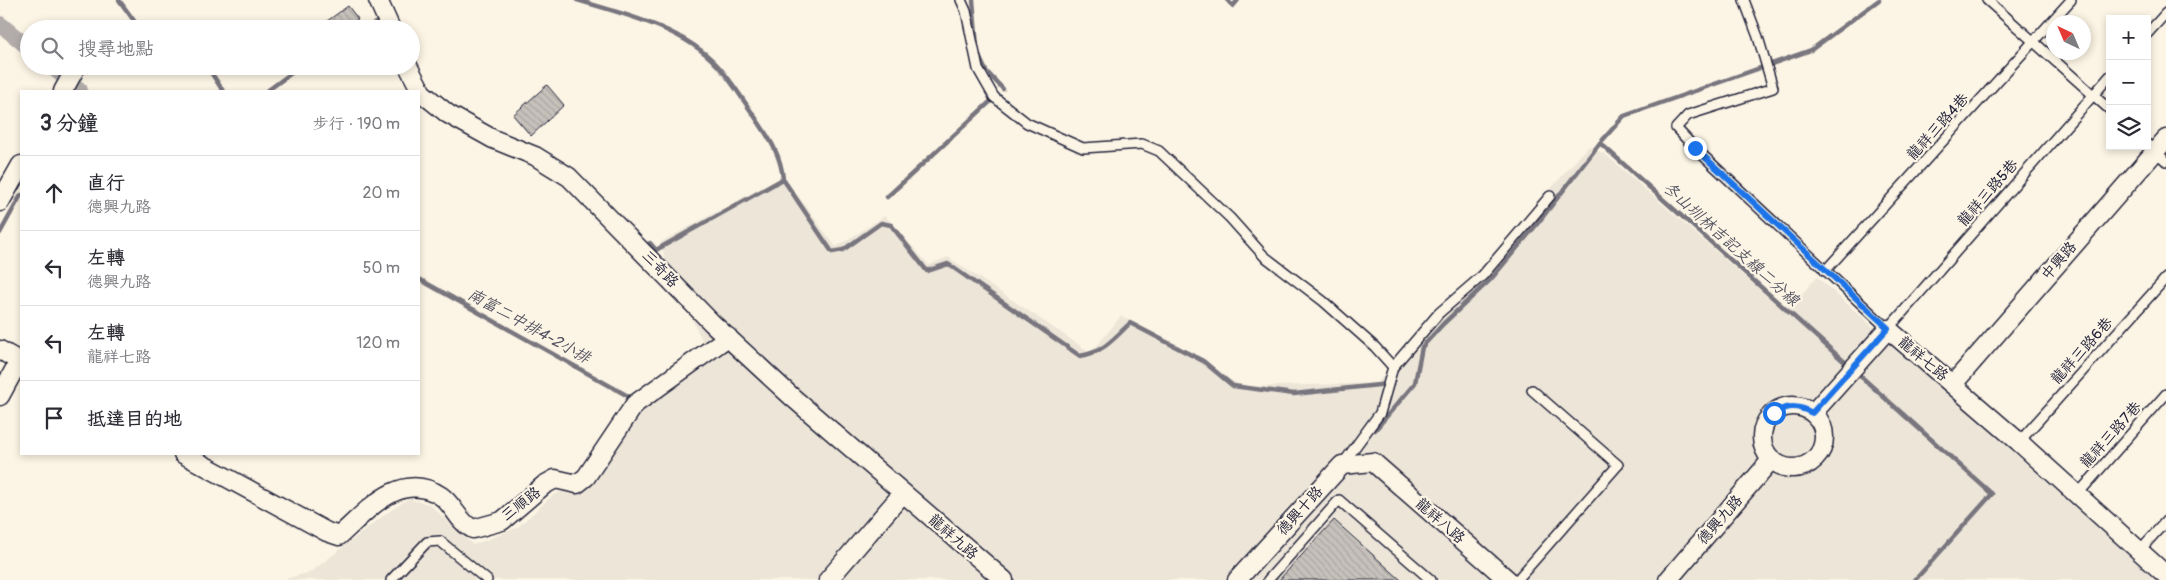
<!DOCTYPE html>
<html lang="zh-TW">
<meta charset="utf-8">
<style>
body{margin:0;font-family:Pangolin,"LXGW WenKai TC",sans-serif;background:#f2f2f3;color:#2b2b33}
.controls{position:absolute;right:15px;top:15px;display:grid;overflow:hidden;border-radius:0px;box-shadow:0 2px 8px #0003}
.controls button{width:45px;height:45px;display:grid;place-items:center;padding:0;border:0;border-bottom:1px solid #e1e1e2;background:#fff;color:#2b2b33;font:25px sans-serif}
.compass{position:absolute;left:2046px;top:15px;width:45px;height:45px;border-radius:50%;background:#fff;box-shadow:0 2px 8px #0003;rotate:316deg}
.stop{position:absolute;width:15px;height:15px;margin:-11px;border:4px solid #1a73e8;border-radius:50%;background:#fff}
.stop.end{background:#1a73e8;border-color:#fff;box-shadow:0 1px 5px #0008}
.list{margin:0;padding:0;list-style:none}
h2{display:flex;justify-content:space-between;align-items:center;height:65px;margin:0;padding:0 20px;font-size:21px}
h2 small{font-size:16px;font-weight:400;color:#7c7c81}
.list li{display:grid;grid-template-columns:32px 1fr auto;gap:15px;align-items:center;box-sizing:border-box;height:75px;padding:0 20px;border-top:1px solid #e1e1e2}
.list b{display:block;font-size:19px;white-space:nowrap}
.list p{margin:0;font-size:16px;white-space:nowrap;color:#7c7c81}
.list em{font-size:16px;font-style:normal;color:#7c7c81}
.icon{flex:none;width:28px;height:28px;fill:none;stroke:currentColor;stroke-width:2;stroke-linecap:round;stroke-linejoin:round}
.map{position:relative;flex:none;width:2166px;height:580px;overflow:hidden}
.search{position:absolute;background:#fff;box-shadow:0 2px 8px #0003;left:20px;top:20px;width:400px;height:55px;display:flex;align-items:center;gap:12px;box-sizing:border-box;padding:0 18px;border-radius:28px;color:#7c7c81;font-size:19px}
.panel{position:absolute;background:#fff;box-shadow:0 2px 8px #0003;left:20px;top:90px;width:400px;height:365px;border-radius:0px}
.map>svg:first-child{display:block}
.built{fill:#ece5d8}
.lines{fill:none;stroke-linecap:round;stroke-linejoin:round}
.stream{stroke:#78757e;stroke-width:4.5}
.canal{stroke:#b2adab;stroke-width:16}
.building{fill:url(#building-back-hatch);stroke:#22223b}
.service-casing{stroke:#22223b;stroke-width:12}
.minor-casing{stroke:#22223b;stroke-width:21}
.service{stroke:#fcf5e5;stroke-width:9}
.minor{stroke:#fcf5e5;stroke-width:18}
.route{stroke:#1a73e8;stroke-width:6}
.labels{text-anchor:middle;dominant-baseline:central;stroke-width:4.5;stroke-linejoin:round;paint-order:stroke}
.street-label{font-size:15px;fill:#22223b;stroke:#fcf5e5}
.water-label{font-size:16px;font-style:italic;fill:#545362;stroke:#fcf5e5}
</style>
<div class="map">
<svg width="2166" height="580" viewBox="0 0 2166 580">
<defs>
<pattern id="building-back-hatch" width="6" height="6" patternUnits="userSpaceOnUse" patternTransform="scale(1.25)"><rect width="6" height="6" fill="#c6c1bb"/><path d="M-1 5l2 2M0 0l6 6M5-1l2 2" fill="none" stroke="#aaa6a2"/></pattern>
</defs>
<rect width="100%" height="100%" fill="#fcf5e5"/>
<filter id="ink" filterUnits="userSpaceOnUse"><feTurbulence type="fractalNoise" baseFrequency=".02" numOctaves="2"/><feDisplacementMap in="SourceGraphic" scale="10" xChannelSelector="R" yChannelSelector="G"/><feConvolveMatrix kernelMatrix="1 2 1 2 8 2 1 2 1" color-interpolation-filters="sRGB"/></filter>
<g filter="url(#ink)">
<polygon class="built" points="1589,146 1606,155 1785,312 1817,277 2157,580 282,580 311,572 387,513 408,499 429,504 473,545 517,528 553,495 591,481 637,409 703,342 667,268 661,242 783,176 836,247 885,216 929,265 948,257 1091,353 1121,316 1243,387 1377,383"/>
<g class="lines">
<g class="stream">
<polyline points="119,0 140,29"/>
<path d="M577,0C624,14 683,28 717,65C731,80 741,97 753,114C767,135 781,153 783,179L832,252L843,250L881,223L891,225L927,271L948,264L1080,356C1102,353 1114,339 1130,323L1203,361L1233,386L1294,394L1388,384"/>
<polyline points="973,0 977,47"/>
<polyline points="1227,0 1233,6 1238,0"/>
<polyline points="363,29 383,19"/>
<polyline points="978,54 986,71 1003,89"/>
<polyline points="207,66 223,91"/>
<polyline points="80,91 82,91"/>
<polyline points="267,91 301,66"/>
<polyline points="1600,143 1847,364"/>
<polyline points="887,197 992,100"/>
<polyline points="0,233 21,195"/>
<polyline points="642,247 650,243 656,250 783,179"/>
<polyline points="419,279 628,396"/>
<polyline points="1856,372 1992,494 1915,580"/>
<polyline points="1375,430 1415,383 1422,347 1443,324 1491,279 1537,224 1600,143 1624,116 1811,50 1879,0"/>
</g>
<g class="canal">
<polyline points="0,24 29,48"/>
<polyline points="51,66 80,90"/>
</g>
</g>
<g class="building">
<polygon points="348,6 358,19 343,29 316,29"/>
<polygon points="547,85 564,105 531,136 513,115"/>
<polygon points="1334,520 1401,580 1279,580"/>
</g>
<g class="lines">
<g class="service-casing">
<g id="service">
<polyline points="961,0 966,11 978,69 994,97 1027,123 1083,148 1142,144 1159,151 1230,218 1264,256 1323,301 1375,347 1393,367"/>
<polyline points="1744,0 1758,37 1773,88 1688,115 1676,128 1695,148 1888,329 2110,76"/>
<polyline points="1987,0 2110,110"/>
<polyline points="2147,34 2166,13"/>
<polyline points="2147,144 2166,161"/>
<polyline points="1825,271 2071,0"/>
<polyline points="2019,442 2166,278"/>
<polyline points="1342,465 1380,413 1393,367 1439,313 1483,275 1550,196"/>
<polyline points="2077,495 2166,394"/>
<polyline points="2139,551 2166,521"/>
<polyline points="391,580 427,542 440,541 487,580"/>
<polyline points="1268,580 1339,500 1431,580"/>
<polyline points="1517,580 1618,465 1532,390"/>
</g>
</g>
<g class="minor-casing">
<g id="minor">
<polyline points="378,0 391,29"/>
<polyline points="408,66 422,93 448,114 493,139 535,156 569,177 712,323 791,396 1004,580"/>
<polyline points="63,91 74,71"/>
<polyline points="0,202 21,165"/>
<polyline points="0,350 21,362"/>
<polyline points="1953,384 2166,139"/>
<polyline points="0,396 19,361"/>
<circle cx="1793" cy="437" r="31"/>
<polyline points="1813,413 1888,329 2019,442 2166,575"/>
<path d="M183,454L327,532L339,536C367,511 401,469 441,496C454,505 458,522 473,529L502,521L544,485L555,479L577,484L586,477L635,404L728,337"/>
<polyline points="828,580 903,493"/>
<polyline points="1237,580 1342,465 1373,462 1508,580"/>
<polyline points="1668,580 1771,460"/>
</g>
</g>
<use href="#service" class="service"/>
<use href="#minor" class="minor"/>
</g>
</g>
<g class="lines" filter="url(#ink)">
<path class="route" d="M1695,148L1888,328L1812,413C1798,405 1788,405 1774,413"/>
</g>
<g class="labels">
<g class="street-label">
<text transform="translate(1938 127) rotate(-48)">龍祥三路4巷</text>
<text transform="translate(1988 193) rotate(-49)">龍祥三路5巷</text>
<text transform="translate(2059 261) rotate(-49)">中興路</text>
<text transform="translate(660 269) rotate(46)">三奇路</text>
<text transform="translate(2082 351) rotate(-48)">龍祥三路6巷</text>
<text transform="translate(1923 359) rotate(40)">龍祥七路</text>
<text transform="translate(2111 435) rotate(-48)">龍祥三路7巷</text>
<text transform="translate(521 504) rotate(-38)">三順路</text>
<text transform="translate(1300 511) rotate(-48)">德興十路</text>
<text transform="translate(1720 520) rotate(-49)">德興九路</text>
<text transform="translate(1440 521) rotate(41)">龍祥八路</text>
<text transform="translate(953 537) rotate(41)">龍祥九路</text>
</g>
<g class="water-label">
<text transform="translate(1731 244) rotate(42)">冬山圳林吉記支線二分線</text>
<text transform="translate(529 326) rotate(29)">南富二中排4-2小排</text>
</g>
</g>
</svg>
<div class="controls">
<button>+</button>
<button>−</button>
<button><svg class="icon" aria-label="layers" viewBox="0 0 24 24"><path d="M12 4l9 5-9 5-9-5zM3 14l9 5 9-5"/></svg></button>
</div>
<svg class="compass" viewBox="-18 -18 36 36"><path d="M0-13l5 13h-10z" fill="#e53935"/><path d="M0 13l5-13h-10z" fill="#7c7c81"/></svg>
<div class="stop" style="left:1774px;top:413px"></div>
<div class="stop end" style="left:1695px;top:148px"></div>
<div class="search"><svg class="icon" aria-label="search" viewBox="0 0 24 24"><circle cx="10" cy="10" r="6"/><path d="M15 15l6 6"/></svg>搜尋地點</div>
<section class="panel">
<h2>3 分鐘<small>步行 · 190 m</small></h2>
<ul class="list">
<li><svg class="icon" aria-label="ahead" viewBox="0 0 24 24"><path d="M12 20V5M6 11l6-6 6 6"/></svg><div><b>直行</b><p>德興九路</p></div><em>20 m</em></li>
<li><svg class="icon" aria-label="left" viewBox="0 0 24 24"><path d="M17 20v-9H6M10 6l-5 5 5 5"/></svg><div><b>左轉</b><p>德興九路</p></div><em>50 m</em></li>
<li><svg class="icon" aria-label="left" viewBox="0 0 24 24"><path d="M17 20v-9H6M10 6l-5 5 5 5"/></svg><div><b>左轉</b><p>龍祥七路</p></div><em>120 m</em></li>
<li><svg class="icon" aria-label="arrive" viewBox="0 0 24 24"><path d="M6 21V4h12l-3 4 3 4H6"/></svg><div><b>抵達目的地</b></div></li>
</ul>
</section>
</div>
